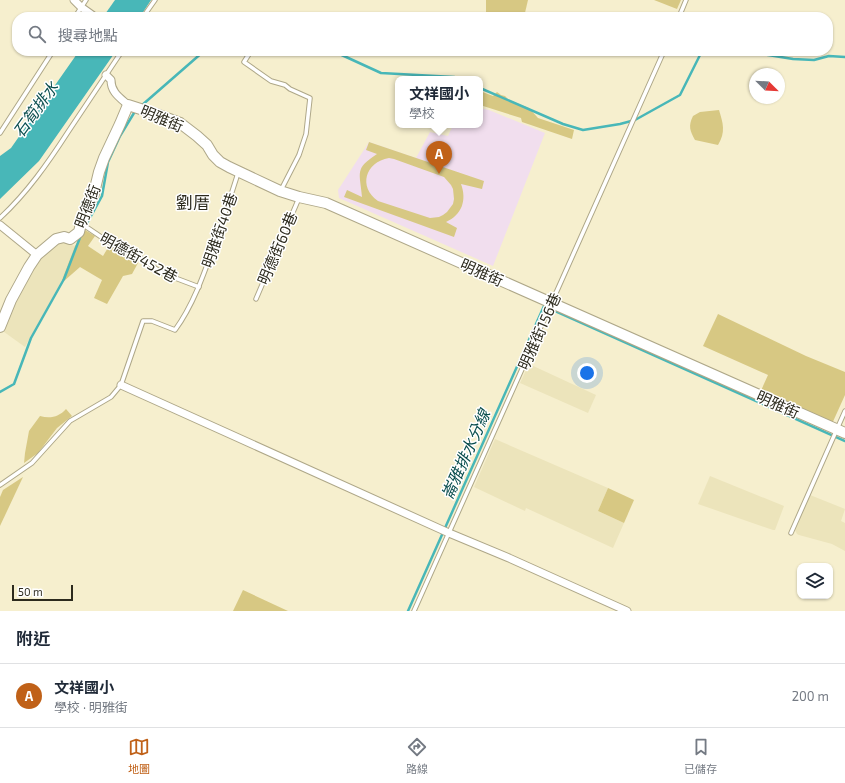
<!DOCTYPE html>
<html lang="zh-TW">
<meta charset="utf-8">
<style>
body{margin:0;font-family:"Exo 2","Noto Sans TC",sans-serif;background:#f6f6f7;color:#1f2937}
.controls{position:absolute;right:12px;bottom:12px;display:grid;overflow:hidden;border-radius:8px;box-shadow:0 1px 3px #0004}
.controls button{width:36px;height:36px;display:grid;place-items:center;padding:0;border:0;border-bottom:1px solid #e0e1e3;background:#fff;color:#1f2937;font:20px sans-serif}
.compass{position:absolute;left:749px;top:68px;width:36px;height:36px;border-radius:50%;background:#fff;box-shadow:0 1px 3px #0004;rotate:114deg}
.scale{position:absolute;left:12px;bottom:10px;width:61px;box-sizing:border-box;padding-left:4px;border:2px solid #2d2b1e;border-top:0;font-size:11px;line-height:14px;white-space:nowrap;color:#2d2b1e;-webkit-text-stroke:3px #fff;paint-order:stroke}
.you{position:absolute;left:587px;top:373px;width:14px;height:14px;margin:-10px;border:3px solid #fff;border-radius:50%;background:#1a73e8;box-shadow:0 0 0 6px #1a73e833}
.badge{display:grid;place-items:center;width:26px;height:26px;border-radius:50%;background:#c06118;color:#fff;font-size:13px;font-weight:700}
.pin{position:absolute;translate:-50% -33px;filter:drop-shadow(0 1px 2px #0008)}
.pin::after{content:'';position:absolute;top:21px;width:14px;height:12px;background:inherit;clip-path:polygon(0 0,100% 0,50% 100%)}
.popup{position:absolute;left:395px;top:76px;width:88px;height:52px;box-sizing:border-box;display:grid;place-content:center;border-radius:8px;background:#fff;filter:drop-shadow(0 1px 3px #0005);font-size:13px;white-space:nowrap;color:#747a83}
.popup b{font-size:15px;color:#1f2937}
.popup::after{content:'';position:absolute;left:50%;top:100%;margin-left:-8px;border:8px solid transparent;border-top-color:#fff}
.list{margin:0;padding:0;list-style:none}
h2{display:flex;justify-content:space-between;align-items:center;height:52px;margin:0;padding:0 16px;font-size:17px}
h2 small{font-size:13px;font-weight:400;color:#747a83}
.list li{display:grid;grid-template-columns:26px 1fr auto;gap:12px;align-items:center;box-sizing:border-box;height:64px;padding:0 16px;border-top:1px solid #e0e1e3}
.list b{display:block;font-size:15px;white-space:nowrap}
.list p{margin:0;font-size:13px;white-space:nowrap;color:#747a83}
.list em{font-size:13px;font-style:normal;color:#747a83}
.icon{flex:none;width:22px;height:22px;fill:none;stroke:currentColor;stroke-width:2;stroke-linecap:round;stroke-linejoin:round}
.map{position:relative;flex:none;width:845px;height:611px;overflow:hidden}
.search{position:absolute;background:#fff;box-shadow:0 1px 3px #0004;left:12px;right:12px;top:12px;height:44px;display:flex;align-items:center;gap:10px;box-sizing:border-box;padding:0 14px;border-radius:16px;color:#747a83;font-size:15px}
.sheet{height:116px;background:#fff}
nav{display:flex;justify-content:space-around;align-items:center;box-sizing:border-box;height:56px;border-top:1px solid #e0e1e3;background:#fff;font-size:11px;color:#747a83}
nav a{display:grid;justify-items:center;gap:2px}
nav .on{color:#c06118}
.map>svg:first-child{display:block}
.built{fill:#ece4bb}
.education{fill:#f1deee}
.green{fill:#d7c883;fill-rule:evenodd}
.water{fill:#48b7b8}
.lines{fill:none;stroke-linecap:round;stroke-linejoin:round}
.stream{stroke:#48b7b8;stroke-width:2.5}
.lane-casing{stroke:#aea788;stroke-width:5.5}
.street-casing{stroke:#aea788;stroke-width:9}
.secondary-casing{stroke:#aea788;stroke-width:12}
.lane{stroke:#fff;stroke-width:3.5}
.street{stroke:#fff;stroke-width:7}
.secondary{stroke:#fff;stroke-width:10}
.labels{text-anchor:middle;dominant-baseline:central;stroke-width:3;stroke-linejoin:round;paint-order:stroke}
.street-label{font-size:15px;fill:#2d2b1e;stroke:#fff}
.water-label{font-size:16px;font-style:italic;fill:#0a4e4e;stroke:#fff}
.quarter-label{font-size:17px;fill:#2d2b1e;stroke:#fff}
</style>
<div class="map">
<svg width="845" height="611" viewBox="0 0 845 611">
<rect width="100%" height="100%" fill="#f6efce"/>
<g class="built">
<polygon points="56,240 75,246 62,280 25,347 0,329 17,287"/>
<polygon points="529,364 596,395 588,413 520,383"/>
<polygon points="495,439 608,488 598,511 624,523 613,548 526,508 525,511 474,487"/>
<polygon points="710,476 784,506 775,530 773,530 698,504"/>
<polygon points="810,495 845,509 841,521 845,523 845,551 832,544 799,535 797,534 795,530"/>
</g>
<polygon class="education" points="480,108 489,110 545,133 493,266 339,198 338,190 369,142 416,158 430,132 448,136 453,125 480,125"/>
<g class="green">
<polygon points="486,0 528,0 524,17 501,17 486,15"/>
<polygon points="654,0 681,0 677,9"/>
<polygon points="480,91 493,96 497,92 501,95 505,96 509,100 529,108 538,118 574,130 572,139 522,122 521,118 480,105"/>
<path d="M719,110C723,123 726,132 718,145L695,140C690,131 688,126 693,116L700,112Z"/>
<path d="M369,142L484,181L482,189L461,184C467,200 462,215 446,222L457,228L454,237L344,197L347,190L362,197C360,172 354,169 377,154L366,150ZM389,158L394,159L444,177L451,185L453,189L454,199L453,204L447,212L443,215L439,217L430,218L378,201C358,187 365,162 389,158Z"/>
<polygon points="85,230 95,236 88,246 103,256 109,246 138,263 132,274 123,276 107,304 94,298 102,280 80,267 64,281 62,280 75,246"/>
<polygon points="718,314 806,356 845,372 845,395 831,426 759,395 768,375 703,346"/>
<path d="M66,409L72,416L57,428L38,453L24,463L25,453L29,431L40,416C50,419 59,417 66,409Z"/>
<polygon points="23,477 0,526 0,497 3,490"/>
<polygon points="608,488 634,500 624,523 598,511"/>
<polygon points="243,590 288,611 233,611"/>
</g>
<g class="water">
<polygon points="115,0 151,0 140,17 103,17"/>
<polygon points="79,51 116,51 39,161 0,199 0,156 11,148"/>
</g>
<g class="lines">
<g class="stream">
<polyline points="333,51 381,73 454,77 459,79"/>
<polyline points="758,51 768,55 793,59 814,60 829,56 845,57"/>
<polyline points="480,88 563,124 583,130 620,124 635,120 680,95 700,55 707,51"/>
<polyline points="141,106 204,51"/>
<polyline points="85,227 102,196 108,162 120,136 134,113 136,110"/>
<polyline points="0,392 14,384 31,338 64,279 81,235"/>
<polyline points="408,611 544,306 845,441"/>
</g>
<g class="lane-casing">
<g id="lane">
<polyline points="75,17 86,0"/>
<polyline points="143,17 155,0"/>
<polyline points="679,17 686,0"/>
<polyline points="251,51 244,62 271,81 285,85 290,89 310,98 306,134 299,155 281,190"/>
<polyline points="0,133 53,51"/>
<path d="M0,218C27,193 48,163 68,132C86,105 104,78 122,51"/>
<polyline points="82,224 113,245 141,258 162,273 199,287"/>
<polyline points="256,299 299,198"/>
<path d="M0,485L32,463L70,421L111,397L121,385L143,321H152L175,330C194,304 205,271 216,240C223,218 231,196 238,173"/>
<polyline points="791,533 845,411"/>
<polyline points="414,611 664,51"/>
</g>
</g>
<g class="street-casing">
<g id="street">
<polyline points="74,0 81,7 95,17"/>
<path d="M106,75L111,80C111,92 119,97 128,105"/>
<polyline points="0,225 37,255"/>
<polyline points="121,385 449,533 509,558 627,611"/>
</g>
</g>
<g class="secondary-casing">
<polyline id="secondary" points="0,327 11,300 29,267 37,255 56,239 64,237 70,239 79,232 81,223 93,197 99,172 104,158 120,124 128,105 153,113 180,123 197,136 207,145 213,155 220,162 229,167 280,191 299,197 326,203 845,433"/>
</g>
<use href="#lane" class="lane"/>
<use href="#street" class="street"/>
<use href="#secondary" class="secondary"/>
</g>
<g class="labels">
<g class="street-label">
<text transform="translate(162 118) rotate(23)">明雅街</text>
<text transform="translate(87 206) rotate(-69)">明德街</text>
<text transform="translate(219 230) rotate(-71)">明雅街40巷</text>
<text transform="translate(277 248) rotate(-67)">明德街60巷</text>
<text transform="translate(139 257) rotate(29)">明德街452巷</text>
<text transform="translate(482 272) rotate(24)">明雅街</text>
<text transform="translate(539 331) rotate(-66)">明雅街156巷</text>
<text transform="translate(778 404) rotate(24)">明雅街</text>
</g>
<g class="water-label">
<text transform="translate(35 109) rotate(-54)">石筍排水</text>
<text transform="translate(465 454) rotate(-66)">崙雅排水分線</text>
</g>
<g class="quarter-label">
<text x="193" y="202">劉厝</text>
</g>
</g>
</svg>
<div class="controls">
<button><svg class="icon" aria-label="layers" viewBox="0 0 24 24"><path d="M12 4l9 5-9 5-9-5zM3 14l9 5 9-5"/></svg></button>
</div>
<svg class="compass" viewBox="-18 -18 36 36"><path d="M0-13l5 13h-10z" fill="#e53935"/><path d="M0 13l5-13h-10z" fill="#747a83"/></svg>
<div class="scale">50 m</div>
<div class="you"></div>
<div class="pin badge" style="left:439px;top:174px">A</div>
<div class="popup"><b>文祥國小</b>學校</div>
<div class="search"><svg class="icon" aria-label="search" viewBox="0 0 24 24"><circle cx="10" cy="10" r="6"/><path d="M15 15l6 6"/></svg>搜尋地點</div>
</div>
<section class="sheet">
<h2>附近<small></small></h2>
<ul class="list">
<li><span class="badge">A</span><div><b>文祥國小</b><p>學校 · 明雅街</p></div><em>200 m</em></li>
</ul>
</section>
<nav>
<a class="on"><svg class="icon" aria-label="map" viewBox="0 0 24 24"><path d="M3 6l6-2 6 2 6-2v14l-6 2-6-2-6 2zM9 4v14M15 6v14"/></svg>地圖</a>
<a><svg class="icon" aria-label="directions" viewBox="0 0 24 24"><path d="M12 3l9 9-9 9-9-9zM9 14v-3h6M13 9l2 2-2 2"/></svg>路線</a>
<a><svg class="icon" aria-label="saved" viewBox="0 0 24 24"><path d="M7 4h10v16l-5-4-5 4z"/></svg>已儲存</a>
</nav>
